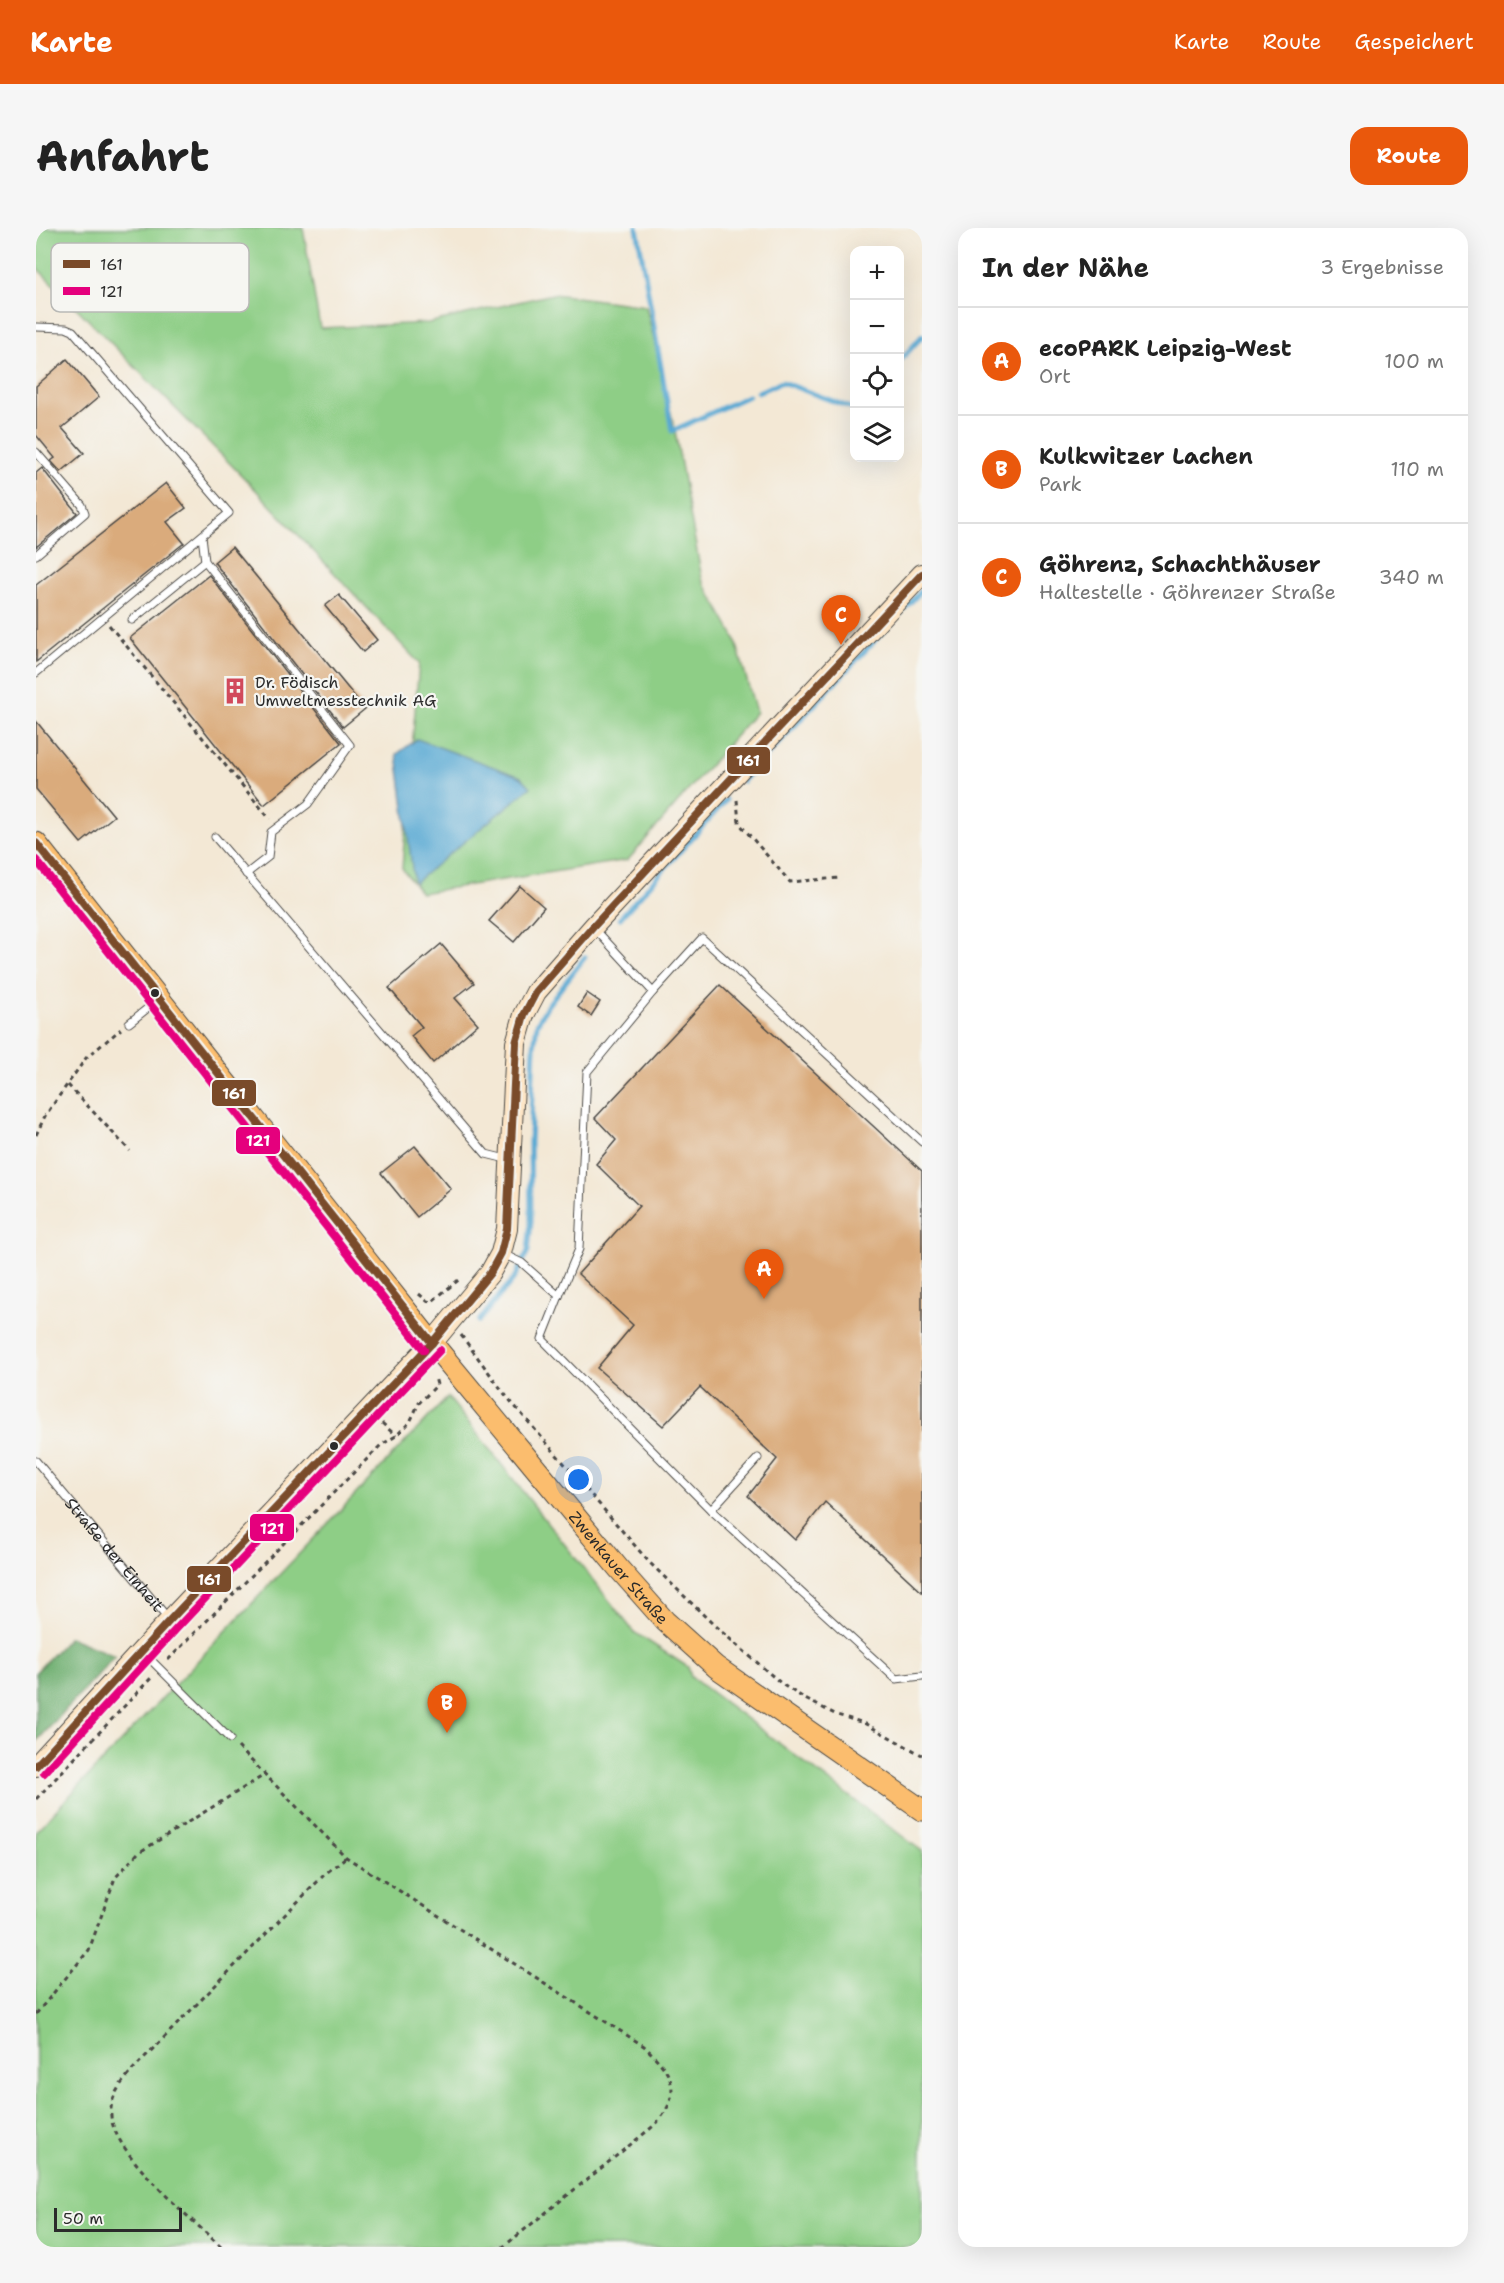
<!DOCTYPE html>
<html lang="de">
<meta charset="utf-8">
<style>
body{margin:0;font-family:"Shantell Sans",sans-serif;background:#f6f6f6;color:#222}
.controls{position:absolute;right:18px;top:18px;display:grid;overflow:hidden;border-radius:12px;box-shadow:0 6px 24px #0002}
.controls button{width:54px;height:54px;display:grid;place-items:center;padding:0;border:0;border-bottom:2px solid #e0e0e0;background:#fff;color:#222;font:30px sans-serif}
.scale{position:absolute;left:18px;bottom:15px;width:128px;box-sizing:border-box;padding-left:6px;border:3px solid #2b2b2b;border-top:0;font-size:16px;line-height:21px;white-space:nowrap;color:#2b2b2b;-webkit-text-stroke:4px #f6f6f2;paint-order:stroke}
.you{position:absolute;left:543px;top:1252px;width:21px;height:21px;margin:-15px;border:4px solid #fff;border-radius:50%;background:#1a73e8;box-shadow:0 0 0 9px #1a73e833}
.badge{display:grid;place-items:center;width:39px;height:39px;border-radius:50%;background:#ea580c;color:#fff;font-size:20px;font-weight:700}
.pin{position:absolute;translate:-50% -50px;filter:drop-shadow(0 2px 3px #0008)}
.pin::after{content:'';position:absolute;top:32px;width:21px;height:18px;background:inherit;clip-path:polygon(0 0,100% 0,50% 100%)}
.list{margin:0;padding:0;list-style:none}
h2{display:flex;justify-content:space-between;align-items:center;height:78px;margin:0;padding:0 24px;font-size:26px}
h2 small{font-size:20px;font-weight:400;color:#767676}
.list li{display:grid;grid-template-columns:39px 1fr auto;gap:18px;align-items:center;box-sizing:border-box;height:108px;padding:0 24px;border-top:2px solid #e0e0e0}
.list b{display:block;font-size:22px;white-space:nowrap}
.list p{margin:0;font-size:20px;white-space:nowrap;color:#767676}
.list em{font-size:20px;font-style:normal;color:#767676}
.icon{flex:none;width:33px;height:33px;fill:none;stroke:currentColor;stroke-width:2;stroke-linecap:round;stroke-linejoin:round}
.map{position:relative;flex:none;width:886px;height:2019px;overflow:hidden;border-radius:18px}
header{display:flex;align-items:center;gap:36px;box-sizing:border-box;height:84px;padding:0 30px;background:#ea580c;color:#fff}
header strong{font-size:28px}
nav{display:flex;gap:33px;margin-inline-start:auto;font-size:21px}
.intro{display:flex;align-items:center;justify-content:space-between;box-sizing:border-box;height:144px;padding:0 36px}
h1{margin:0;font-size:42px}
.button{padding:15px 27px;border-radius:18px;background:#ea580c;color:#fff;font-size:21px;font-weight:700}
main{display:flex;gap:36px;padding:0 36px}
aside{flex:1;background:#fff;border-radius:18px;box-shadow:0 6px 24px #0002}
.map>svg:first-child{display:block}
.green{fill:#8ece86;stroke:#5c7c58;stroke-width:1.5}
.forest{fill:#72b173;stroke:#4e6e4f;stroke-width:1.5}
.water{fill:#59a9d3;stroke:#426a7f;stroke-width:1.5}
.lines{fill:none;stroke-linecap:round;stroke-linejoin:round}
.stream{stroke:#59a9d3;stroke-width:5}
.building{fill:#daab7c}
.lane-casing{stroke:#494744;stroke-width:9}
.secondary-casing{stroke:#494744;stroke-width:22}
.primary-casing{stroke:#494744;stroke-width:23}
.path{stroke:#494744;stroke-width:3;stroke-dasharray:4.5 4.5;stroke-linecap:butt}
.lane{stroke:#fff;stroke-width:7}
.secondary{stroke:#fde5c5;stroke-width:20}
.primary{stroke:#fbbd6e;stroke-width:21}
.bus-1-casing{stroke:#f6f6f2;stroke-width:12}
.bus-2-casing{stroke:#f6f6f2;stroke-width:12}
.bus-1{stroke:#7a4b2a;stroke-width:8}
.bus-2{stroke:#e5007d;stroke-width:8}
.bus-dot{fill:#2b2b2b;stroke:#f6f6f2;stroke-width:2}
.labels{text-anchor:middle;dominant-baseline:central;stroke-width:4.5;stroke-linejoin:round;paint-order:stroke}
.poi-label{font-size:16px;fill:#2b2b2b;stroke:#f6f6f2;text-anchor:start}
.street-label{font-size:16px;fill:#2b2b2b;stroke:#f6f6f2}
.key{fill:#f6f6f2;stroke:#b9b9b6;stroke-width:1.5}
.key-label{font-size:16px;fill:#2b2b2b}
.line-badge{stroke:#f6f6f2;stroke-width:2}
.badge-label{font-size:16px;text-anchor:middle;font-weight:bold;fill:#fff}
</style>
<header>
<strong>Karte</strong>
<nav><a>Karte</a><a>Route</a><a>Gespeichert</a></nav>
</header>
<div class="intro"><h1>Anfahrt</h1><a class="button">Route</a></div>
<main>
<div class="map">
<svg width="886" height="2019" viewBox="0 0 886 2019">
<rect width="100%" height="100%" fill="#f6f6f2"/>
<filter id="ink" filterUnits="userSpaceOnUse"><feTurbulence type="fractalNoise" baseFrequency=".0167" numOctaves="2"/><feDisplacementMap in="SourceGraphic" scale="12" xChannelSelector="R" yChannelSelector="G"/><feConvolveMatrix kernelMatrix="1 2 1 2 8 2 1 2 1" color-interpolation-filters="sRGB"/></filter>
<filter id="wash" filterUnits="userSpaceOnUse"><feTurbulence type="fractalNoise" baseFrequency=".008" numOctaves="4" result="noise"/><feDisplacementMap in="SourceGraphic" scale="24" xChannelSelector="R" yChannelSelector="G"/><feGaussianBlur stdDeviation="1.35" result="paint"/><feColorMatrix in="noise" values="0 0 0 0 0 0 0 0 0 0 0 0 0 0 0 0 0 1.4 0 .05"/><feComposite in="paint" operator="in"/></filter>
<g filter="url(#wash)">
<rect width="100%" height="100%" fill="#f3e8d5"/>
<g class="green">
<polygon points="0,0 267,0 284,100 392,95 517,66 610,78 638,198 666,351 699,410 720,484 592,632 385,665 366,640 383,435 218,260 0,39"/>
<polygon points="412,1169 598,1404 652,1439 655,1449 886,1623 886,2019 0,2019 0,1603"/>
</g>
<polygon class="forest" points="33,1409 79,1428 0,1514 0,1444"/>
<polygon class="water" points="381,511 485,549 495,559 378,655 361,526"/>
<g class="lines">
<g class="stream">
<polyline points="601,0 636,203 712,168"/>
<polyline points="864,133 886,108"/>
<polyline points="722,164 746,154 818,181"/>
<polyline points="707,553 886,362"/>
<polyline points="584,690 690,572"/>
<polyline points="443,1093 479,1049 492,1023 495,993 494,914 498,819 501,796 511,778 549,729"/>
</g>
</g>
<g id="blocks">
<g class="building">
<polygon points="31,131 63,169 26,200 48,225 25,244 15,233 19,230 0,207 0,158"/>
<polygon points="6,240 41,285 0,319 0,245"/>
<polygon points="130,255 150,280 131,294 148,315 0,434 0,357"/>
<polygon points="196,319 329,481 307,499 178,334"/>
<polygon points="173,347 305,515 228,577 94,410"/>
<polygon points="303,367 341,412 327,424 289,378"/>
<polygon points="0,493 78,588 45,615 0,561"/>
<polygon points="484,658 508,679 478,714 453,693"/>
<polygon points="405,716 438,755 419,770 442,796 397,835 375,808 386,799 353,760"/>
<polygon points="684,757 886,943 886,1364 789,1274 759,1312 712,1268 741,1231 664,1159 627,1198 561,1140 597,1097 542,1046 603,978 560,936 580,912 559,890"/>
<polygon points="551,765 564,774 555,788 542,779"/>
<polygon points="379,918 415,961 381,989 345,945"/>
</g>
</g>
</g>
<g filter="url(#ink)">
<use href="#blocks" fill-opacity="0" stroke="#494744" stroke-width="1.5"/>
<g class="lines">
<g class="lane-casing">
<g id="lane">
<polyline points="0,99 30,100 37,103 193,285 0,445"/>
<polyline points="0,224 46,277 49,285 0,327"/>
<polyline points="166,308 169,333 314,517 272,576 235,604 232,629 210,646"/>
<polyline points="96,392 169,333"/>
<polyline points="179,609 450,926 474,932"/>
<polyline points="559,701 617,764 666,710 886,914"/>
<polyline points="93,795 122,772"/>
<polyline points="467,1026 486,1035 523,1068 506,1111 675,1282 722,1230"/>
<polyline points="523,1068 543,1021 551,844 617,764"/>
<path id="s1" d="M0,1233L132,1390"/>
<polyline points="675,1282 860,1451 886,1448"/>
<polyline points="107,1424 194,1511"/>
</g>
</g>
<g class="secondary-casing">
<polyline id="secondary" points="0,1538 134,1392 396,1115 454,1045 465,1025 471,1001 480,815 488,787 500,764 557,699 886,346"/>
</g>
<g class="primary-casing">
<g id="primary">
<path id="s2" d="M0,615L396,1115L583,1341L629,1393L680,1439L886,1582"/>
</g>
</g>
<g class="path">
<polyline points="73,397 234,591"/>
<polyline points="701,572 703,595 754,654 803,650"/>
<polyline points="32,857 94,923"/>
<polyline points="0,907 9,888 50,830 85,801"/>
<polyline points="383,1066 391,1073 395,1074 425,1050"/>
<polyline points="425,1107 471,1169 613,1334 679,1398 747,1457 771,1472 801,1487 828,1495 886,1527"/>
<polyline points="346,1195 360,1208"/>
<polyline points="132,1432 345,1217 360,1208 374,1194 383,1175 401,1157 399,1149"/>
<path d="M202,1519L310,1629L608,1818C636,1845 648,1863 620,1896L467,2019"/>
<polyline points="0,1571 117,1448"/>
<polyline points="0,1786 53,1722 79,1650 102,1625 230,1546"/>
<path d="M185,2019C156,1991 78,1927 75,1888C73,1868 87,1853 99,1839L289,1646L310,1629"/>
</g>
<use href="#lane" class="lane"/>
<use href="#secondary" class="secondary"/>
<use href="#primary" class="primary"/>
<g class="bus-1-casing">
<g id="bus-1">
<polyline points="0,615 396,1115"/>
<polyline points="0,1538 134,1392 396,1115 454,1045 465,1025 471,1001 480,815 488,787 500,764 557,699 886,346"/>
</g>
</g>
<g class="bus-2-casing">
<g id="bus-2">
<polyline points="0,632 388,1122"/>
<polyline points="8,1545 142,1399 404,1122"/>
</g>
</g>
<use href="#bus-1" class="bus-1"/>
<use href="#bus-2" class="bus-2"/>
</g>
</g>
<defs>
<g id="building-bare" transform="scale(2.07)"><path d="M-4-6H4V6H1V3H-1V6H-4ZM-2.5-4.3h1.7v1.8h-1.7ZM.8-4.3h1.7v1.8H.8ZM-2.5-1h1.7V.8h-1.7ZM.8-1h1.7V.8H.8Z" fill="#d1495b" stroke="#f6f6f2" stroke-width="2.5" paint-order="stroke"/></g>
</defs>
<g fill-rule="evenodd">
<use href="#building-bare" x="199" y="463"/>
</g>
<g class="bus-dot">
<circle cx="119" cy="765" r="5"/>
<circle cx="298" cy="1218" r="5"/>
</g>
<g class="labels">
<g class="poi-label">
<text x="219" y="454">Dr. Födisch<tspan x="219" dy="18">Umweltmesstechnik AG</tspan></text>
</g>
<g class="street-label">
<text stroke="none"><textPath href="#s1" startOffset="122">Straße der Einheit</textPath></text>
<text stroke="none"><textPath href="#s2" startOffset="930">Zwenkauer Straße</textPath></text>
</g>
</g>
<rect x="15" y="15" width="198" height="69" rx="9" class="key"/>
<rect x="27" y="32" width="27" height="8" fill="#7a4b2a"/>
<rect x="27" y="59" width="27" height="8" fill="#e5007d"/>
<g class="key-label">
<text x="64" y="42">161</text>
<text x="64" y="69">121</text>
</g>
<g class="line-badge">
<rect x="690" y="518" width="45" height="29" rx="6" fill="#7a4b2a"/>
<rect x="175" y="851" width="46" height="28" rx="6" fill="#7a4b2a"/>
<rect x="199" y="898" width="46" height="29" rx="6" fill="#e5007d"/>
<rect x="213" y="1285" width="46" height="29" rx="6" fill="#e5007d"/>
<rect x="150" y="1337" width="46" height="28" rx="6" fill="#7a4b2a"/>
</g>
<g class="badge-label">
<text x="712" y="538">161</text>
<text x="198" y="871">161</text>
<text x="222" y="918">121</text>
<text x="236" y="1306">121</text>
<text x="173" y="1357">161</text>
</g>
</svg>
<div class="controls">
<button>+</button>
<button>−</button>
<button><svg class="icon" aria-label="locate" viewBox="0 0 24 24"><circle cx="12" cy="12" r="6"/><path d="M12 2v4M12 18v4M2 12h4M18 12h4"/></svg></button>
<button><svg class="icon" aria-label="layers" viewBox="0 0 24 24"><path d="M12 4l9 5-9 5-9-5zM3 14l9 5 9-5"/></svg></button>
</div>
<div class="scale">50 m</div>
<div class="you"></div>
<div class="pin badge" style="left:728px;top:1071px">A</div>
<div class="pin badge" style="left:411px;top:1505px">B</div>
<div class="pin badge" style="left:805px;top:417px">C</div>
</div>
<aside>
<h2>In der Nähe<small>3 Ergebnisse</small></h2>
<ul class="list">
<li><span class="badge">A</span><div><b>ecoPARK Leipzig-West</b><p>Ort</p></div><em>100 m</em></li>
<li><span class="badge">B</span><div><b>Kulkwitzer Lachen</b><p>Park</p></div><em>110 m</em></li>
<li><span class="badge">C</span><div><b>Göhrenz, Schachthäuser</b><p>Haltestelle · Göhrenzer Straße</p></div><em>340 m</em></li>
</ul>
</aside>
</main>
